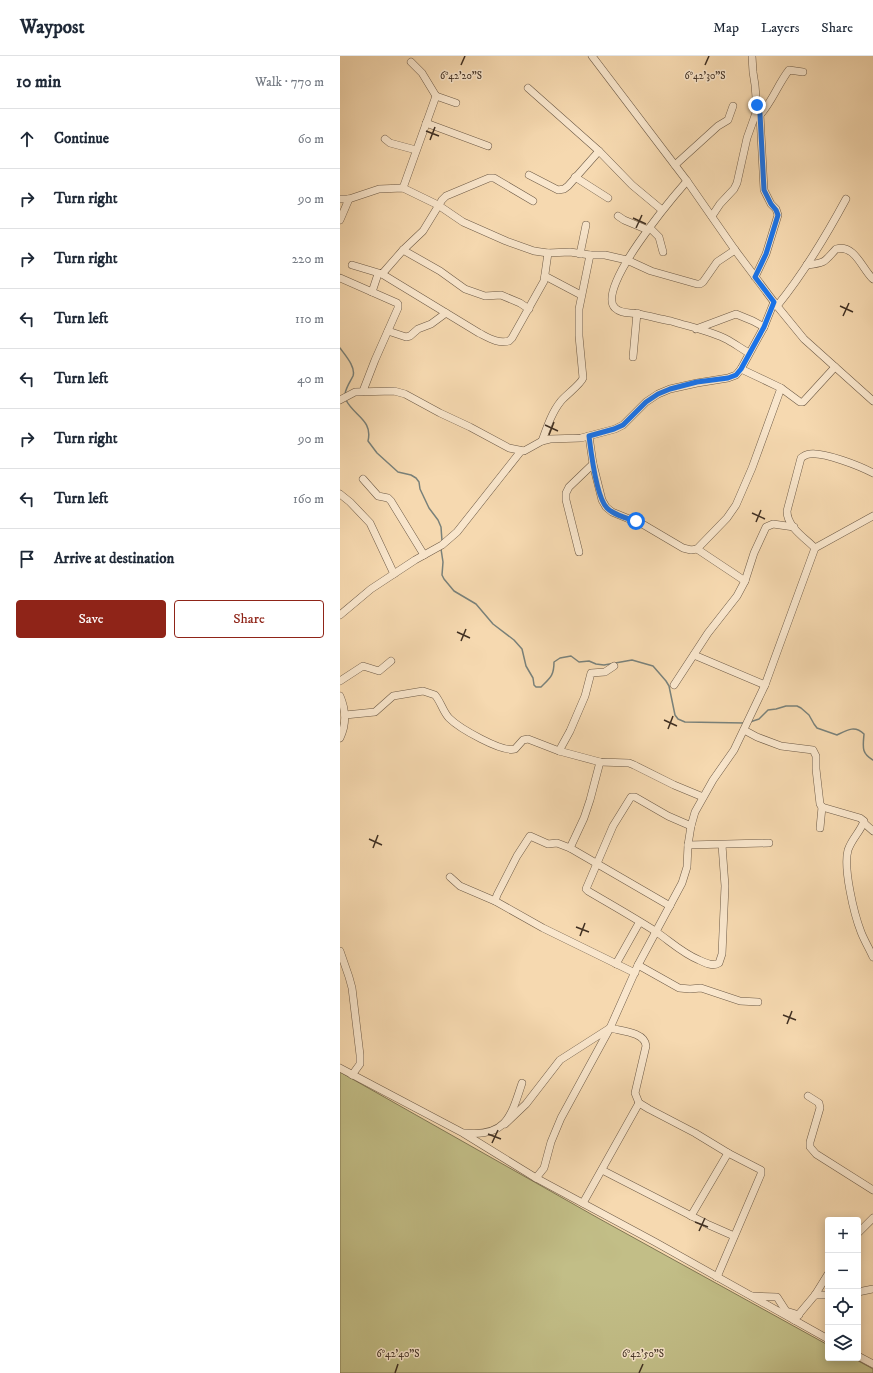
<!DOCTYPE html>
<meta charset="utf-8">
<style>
body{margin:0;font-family:"IM FELL DW Pica",serif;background:#f2f2f3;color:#1f2937}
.controls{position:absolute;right:12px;bottom:12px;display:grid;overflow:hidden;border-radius:4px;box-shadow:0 2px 10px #0003}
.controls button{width:36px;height:36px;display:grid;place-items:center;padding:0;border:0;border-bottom:1px solid #e0e1e3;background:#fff;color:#1f2937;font:20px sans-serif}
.stop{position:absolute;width:12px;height:12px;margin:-9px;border:3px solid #1a73e8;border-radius:50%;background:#fff}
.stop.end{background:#1a73e8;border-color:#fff;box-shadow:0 1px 4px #0008}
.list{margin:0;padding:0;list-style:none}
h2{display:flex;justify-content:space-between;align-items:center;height:52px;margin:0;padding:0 16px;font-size:17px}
h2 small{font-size:13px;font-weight:400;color:#747a83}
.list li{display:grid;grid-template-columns:26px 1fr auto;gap:12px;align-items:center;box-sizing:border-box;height:60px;padding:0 16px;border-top:1px solid #e0e1e3}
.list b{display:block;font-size:15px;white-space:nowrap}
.list em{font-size:13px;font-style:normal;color:#747a83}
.actions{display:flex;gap:8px;padding:12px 16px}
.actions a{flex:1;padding:9px 0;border:1px solid #8f2418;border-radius:4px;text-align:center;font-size:14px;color:#8f2418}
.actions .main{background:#8f2418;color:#fff}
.icon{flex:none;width:22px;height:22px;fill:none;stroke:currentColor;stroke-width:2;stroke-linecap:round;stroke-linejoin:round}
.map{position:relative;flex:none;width:533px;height:1317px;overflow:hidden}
header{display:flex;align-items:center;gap:24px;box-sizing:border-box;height:56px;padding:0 20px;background:#fff;border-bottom:1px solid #e0e1e3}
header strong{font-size:19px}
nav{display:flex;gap:22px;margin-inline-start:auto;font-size:14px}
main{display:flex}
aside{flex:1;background:#fff}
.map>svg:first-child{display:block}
.green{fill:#c2be87;stroke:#807654}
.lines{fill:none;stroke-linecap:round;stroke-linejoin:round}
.stream{stroke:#79817a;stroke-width:1.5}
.minor-casing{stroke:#6d5a46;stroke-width:8}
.minor{stroke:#f9e6cc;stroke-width:7}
.route{stroke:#1a73e8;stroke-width:5}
.ticks{fill:none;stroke:#3f2f22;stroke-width:1.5}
.ticks-label{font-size:10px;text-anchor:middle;fill:#3f2f22;stroke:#f9e6cc;stroke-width:3;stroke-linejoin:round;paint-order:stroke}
</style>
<header>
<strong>Waypost</strong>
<nav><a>Map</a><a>Layers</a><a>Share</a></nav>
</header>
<main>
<aside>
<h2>10 min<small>Walk · 770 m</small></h2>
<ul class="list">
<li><svg class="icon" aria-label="ahead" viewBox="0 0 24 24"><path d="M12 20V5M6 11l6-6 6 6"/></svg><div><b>Continue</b></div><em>60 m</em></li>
<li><svg class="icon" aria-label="right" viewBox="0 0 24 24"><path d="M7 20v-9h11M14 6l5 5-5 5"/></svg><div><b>Turn right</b></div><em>90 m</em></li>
<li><svg class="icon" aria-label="right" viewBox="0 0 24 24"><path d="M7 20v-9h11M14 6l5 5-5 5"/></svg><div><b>Turn right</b></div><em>220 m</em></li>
<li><svg class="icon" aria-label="left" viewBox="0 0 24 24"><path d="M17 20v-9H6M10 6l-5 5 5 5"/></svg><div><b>Turn left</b></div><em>110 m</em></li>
<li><svg class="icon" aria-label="left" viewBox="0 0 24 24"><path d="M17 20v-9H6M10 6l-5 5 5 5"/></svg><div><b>Turn left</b></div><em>40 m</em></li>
<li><svg class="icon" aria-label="right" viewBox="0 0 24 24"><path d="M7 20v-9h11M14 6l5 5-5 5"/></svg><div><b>Turn right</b></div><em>90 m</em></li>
<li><svg class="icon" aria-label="left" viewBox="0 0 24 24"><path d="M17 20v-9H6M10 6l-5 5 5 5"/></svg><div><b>Turn left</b></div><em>160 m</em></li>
<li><svg class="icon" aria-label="arrive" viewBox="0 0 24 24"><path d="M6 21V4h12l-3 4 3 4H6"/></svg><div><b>Arrive at destination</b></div></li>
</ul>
<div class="actions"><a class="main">Save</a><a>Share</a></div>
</aside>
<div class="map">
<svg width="533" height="1317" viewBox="0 0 533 1317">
<rect width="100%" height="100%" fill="#f6d9b0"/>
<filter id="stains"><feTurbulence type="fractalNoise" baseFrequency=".005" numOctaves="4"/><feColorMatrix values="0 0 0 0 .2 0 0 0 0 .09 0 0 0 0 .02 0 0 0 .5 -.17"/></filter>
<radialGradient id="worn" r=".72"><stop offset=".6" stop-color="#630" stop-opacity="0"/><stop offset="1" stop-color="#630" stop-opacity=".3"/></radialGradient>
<polygon class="green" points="0,1016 258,1162 488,1289 488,1302 513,1302 533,1313 533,1317 0,1317"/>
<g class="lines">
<g class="stream">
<path d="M0,292C5,299 16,311 13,320C10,326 6,331 5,338"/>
<path d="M6,344C14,360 33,364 28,385L37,397L58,416L71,419L76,422L79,426L80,433L89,452L98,464L101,471L102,485"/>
<path d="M101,493L103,506L102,519L104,523L114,535L136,548L153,568L174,584L182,593L186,610L193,622L194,629L196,631H201C210,622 214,620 214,606L220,602L231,600L239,606L249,605L256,608L264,609L292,604L313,610L326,625L329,630L335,659L338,663L345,666L405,667"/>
<path d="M410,666L419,663L428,654L436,653L446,650H457L461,652L469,659L474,668L477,672L497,679C507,674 515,669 524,678C523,691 521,697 533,704"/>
</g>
<g class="minor-casing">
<g id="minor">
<polyline points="252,0 347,125 395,194 437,250 464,283 533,345"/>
<polyline points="71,6 82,17 96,40"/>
<polyline points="188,32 259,95 292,129 322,154"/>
<path d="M420,59C432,46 438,28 449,14L463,16"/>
<polyline points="86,67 148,90"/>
<polyline points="45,83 50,87 76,94"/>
<polyline points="335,109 378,70 388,64 393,50"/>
<polyline points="189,119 218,134 224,133 228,130 259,95"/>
<polyline points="235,121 268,142"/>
<path d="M347,125C333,141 255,233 275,252C281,258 290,256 298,258C309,260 320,263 331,265C350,271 371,275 388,284C395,288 402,293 409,297"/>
<polyline points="63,132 96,40 116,47"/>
<polyline points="0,143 9,143 39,133 63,132 98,149 123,166 166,185 194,195 208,197 230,196 250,199 265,199 287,204 311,215 357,228 360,228 363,226 377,206 395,194"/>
<polyline points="278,160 284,164 308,174"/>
<polyline points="372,160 380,148 394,133 397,127 407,82 417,54 415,29 413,16 412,0"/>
<polyline points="0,164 9,143"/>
<polyline points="310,172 319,181 323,196"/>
<polyline points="63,194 100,215 125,233 145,240 161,239 180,247 189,253"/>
<polyline points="240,198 246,169"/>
<polyline points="12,209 42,218 63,194 83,175 102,144 106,140 149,122 154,122 193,145"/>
<path d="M467,209C486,207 484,206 496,193C515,188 522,213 533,223"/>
<path d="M42,218L139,277C149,282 158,288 169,285L172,282L204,225L208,197"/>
<polyline points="205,220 241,239"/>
<polyline points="415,221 426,198 438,159 436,153 431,148 424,134 420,59 417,49"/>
<polyline points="0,222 57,247 58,248 58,252 35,304 23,335"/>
<polyline points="32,236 38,218"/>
<path d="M437,250C464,217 486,180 506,143"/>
<polyline points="356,273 396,258 413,265 424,271"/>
<polyline points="48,275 66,281 70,280 78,273 91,268 106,257"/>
<polyline points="293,301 297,257"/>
<polyline points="401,313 441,332 460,346 463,346 495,311"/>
<polyline points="0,344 15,336 54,335 65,338 100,357 130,371 169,392 184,395 202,385 210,383 241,382 275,373 283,369 306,346 318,338 330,333 357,327 388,322 396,319 401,313 424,271 434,246"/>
<polyline points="249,380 253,408 262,444 266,451 272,456 304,469 343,492 351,494 357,493 387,462 396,449 412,412 441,332"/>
<path d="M202,385C207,371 212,356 221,345C226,339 241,328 243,322L239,280V253L250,199"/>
<polyline points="23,423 38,440 48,442 51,445 84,499"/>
<polyline points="0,438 10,446 30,467 54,518"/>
<path d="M475,492C465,482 447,471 447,455L461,402C464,400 466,398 470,398C484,396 520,410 533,417"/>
<polyline points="357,493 405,525"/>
<polyline points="239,496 226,444 226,437 229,431 253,408"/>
<polyline points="0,559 31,533 75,504 102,489 117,476 181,395"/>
<polyline points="354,599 425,629"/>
<polyline points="0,625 23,610 39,615 51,605"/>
<polyline points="334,629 368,577 397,540 405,525 414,497 426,471 433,468 454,471"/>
<path d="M0,640C6,654 7,667 0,682"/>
<path d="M5,659L35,656L53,640L83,635L95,639C101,646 103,656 109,662C119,672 162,697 175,693L183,684L188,683L219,695L260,706L289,707L294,709L334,729L363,741"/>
<path d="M404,674L417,681L441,690L473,694L476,700V713L480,748L482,751L520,762L524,765C521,775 512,782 508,794C503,812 514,858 521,876C524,884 529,892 533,901"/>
<polyline points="219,695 230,675 245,640 251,617 265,616 274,610"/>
<polyline points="524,767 533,775"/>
<path d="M351,770L328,760L295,741H291L273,770L246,833L248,835C270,848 293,861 315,875C330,885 342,897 359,904C365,907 373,911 379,907L382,898L385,830L382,789"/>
<polyline points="480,772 482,751"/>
<polyline points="348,789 429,787"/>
<polyline points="230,792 244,762 250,744 260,706"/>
<polyline points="110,821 120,830 155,845"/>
<polyline points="0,895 9,921 12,932 20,999 20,1008 12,1019"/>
<polyline points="276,908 299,867"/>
<polyline points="298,909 339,932 350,933 361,932 400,945 418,946"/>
<polyline points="295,917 203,872 155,845 157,839 177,800 190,780 208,788 217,787 230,792 330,850"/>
<polyline points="0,1012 123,1077 196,1122 315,1186 488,1283"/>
<polyline points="468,1040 479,1047 480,1052 470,1086 470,1091 476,1098 533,1134"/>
<path d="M165,1068L186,1048L220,1004L270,972C281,975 305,976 306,990L295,1037L299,1047L309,1053L355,1077L388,1097L421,1114V1118L377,1221"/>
<path d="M125,1077C166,1081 171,1061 182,1027"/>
<polyline points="262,1114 369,1169 394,1180"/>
<polyline points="196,1122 204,1112 211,1086 221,1062 270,972 298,909 342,827 347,811 348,789 351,770 355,756 373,724 394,694 425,629 475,492 533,460"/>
<polyline points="243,1147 299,1047"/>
<polyline points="351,1160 388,1097"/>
<polyline points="518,1177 533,1162"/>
<polyline points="518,1236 533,1233"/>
<polyline points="475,1239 488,1239"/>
<polyline points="412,1240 437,1241 446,1255 459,1259"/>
<polyline points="454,1264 475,1239 488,1218"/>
<polyline points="518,1300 533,1308"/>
</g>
</g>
<use href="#minor" class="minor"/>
</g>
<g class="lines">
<path class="route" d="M296,465C286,462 274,459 267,452C256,441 251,396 249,380L274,373L283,369L306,346L318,338L330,333L357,326L388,322L396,319L401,313L424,271L434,246L415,221L426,198L438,159L436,154L431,148L424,134L420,58L417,49"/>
</g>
<path class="ticks" d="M121,9L125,0M365,9L369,0M86,75L99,80M90,84L95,71M293,162L306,168M296,172L302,159M500,250L513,256M503,260L509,247M205,369L218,375M209,379L214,366M412,457L425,463M416,466L421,454M117,576L130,582M121,585L126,573M324,664L337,670M328,673L333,660M29,783L42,789M33,792L38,779M236,871L249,876M240,880L245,867M443,959L456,964M447,968L452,955M148,1078L161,1083M152,1087L158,1074M355,1166L368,1171M359,1175L365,1162M55,1317L58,1308M299,1317L303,1308"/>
<g class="ticks-label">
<text x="121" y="23">6°42'20"S</text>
<text x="365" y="23">6°42'30"S</text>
<text x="58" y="1301">6°42'40"S</text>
<text x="303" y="1301">6°42'50"S</text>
</g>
<rect width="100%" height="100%" filter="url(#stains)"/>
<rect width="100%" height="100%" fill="url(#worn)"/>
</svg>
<div class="controls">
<button>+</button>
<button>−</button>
<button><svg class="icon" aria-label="locate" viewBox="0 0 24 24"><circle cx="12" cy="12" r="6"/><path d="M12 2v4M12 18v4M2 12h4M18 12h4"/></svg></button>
<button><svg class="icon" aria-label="layers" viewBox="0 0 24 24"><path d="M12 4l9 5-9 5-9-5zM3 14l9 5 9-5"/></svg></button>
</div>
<div class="stop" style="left:296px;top:465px"></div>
<div class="stop end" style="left:417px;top:49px"></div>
</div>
</main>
